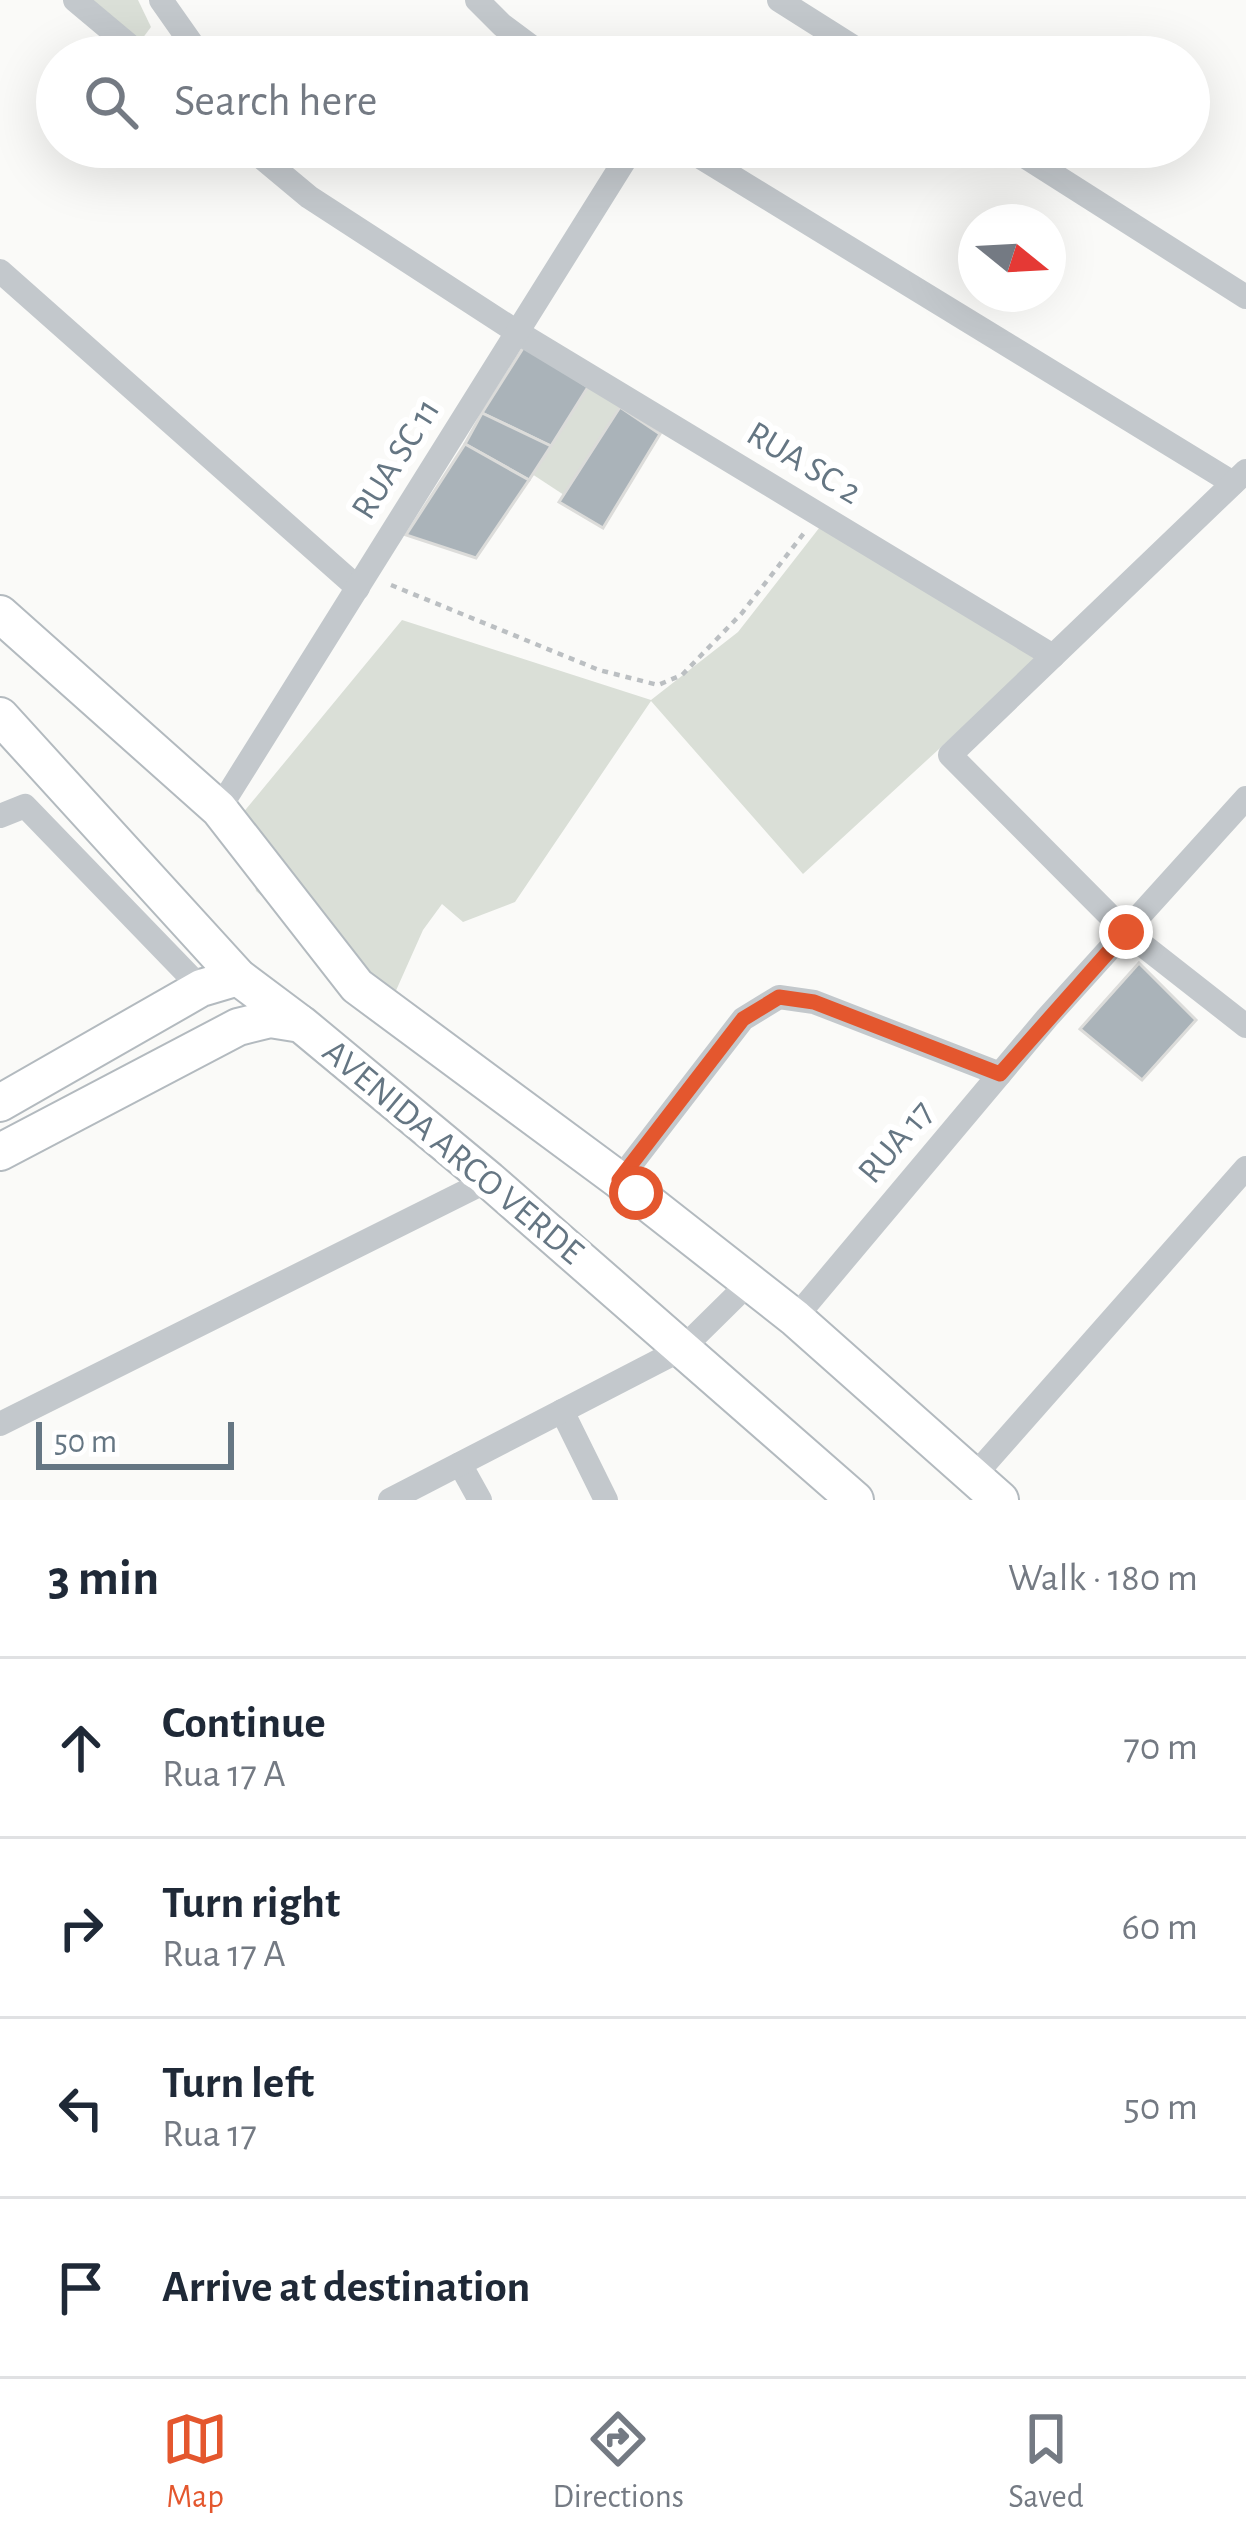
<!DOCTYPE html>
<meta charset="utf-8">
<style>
body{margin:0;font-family:"Alegreya Sans",sans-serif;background:#f6f6f7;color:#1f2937}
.compass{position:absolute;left:958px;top:204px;width:108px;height:108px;border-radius:50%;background:#fff;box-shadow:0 12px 48px #0002;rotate:108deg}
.scale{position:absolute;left:36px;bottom:30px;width:198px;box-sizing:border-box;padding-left:12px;border:6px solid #657683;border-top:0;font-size:33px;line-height:42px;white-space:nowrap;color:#657683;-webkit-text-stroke:9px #fff;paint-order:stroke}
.stop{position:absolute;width:36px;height:36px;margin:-27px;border:9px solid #e4572e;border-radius:50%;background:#fff}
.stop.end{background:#e4572e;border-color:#fff;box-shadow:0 3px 12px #0008}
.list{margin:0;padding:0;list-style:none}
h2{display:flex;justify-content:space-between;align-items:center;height:156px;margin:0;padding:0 48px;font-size:51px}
h2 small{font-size:39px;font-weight:400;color:#747a83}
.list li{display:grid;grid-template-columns:78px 1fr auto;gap:36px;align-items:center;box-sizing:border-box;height:180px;padding:0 48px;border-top:3px solid #e0e1e3}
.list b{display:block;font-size:45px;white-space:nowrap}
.list p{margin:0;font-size:39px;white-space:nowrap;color:#747a83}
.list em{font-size:39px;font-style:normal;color:#747a83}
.icon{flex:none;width:66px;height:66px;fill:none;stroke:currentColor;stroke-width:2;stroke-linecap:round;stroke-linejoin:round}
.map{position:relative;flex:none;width:1246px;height:1500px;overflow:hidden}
.search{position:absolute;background:#fff;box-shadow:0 12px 48px #0002;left:36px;right:36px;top:36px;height:132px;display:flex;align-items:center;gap:30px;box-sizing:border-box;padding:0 42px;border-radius:66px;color:#747a83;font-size:45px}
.sheet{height:876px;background:#fff}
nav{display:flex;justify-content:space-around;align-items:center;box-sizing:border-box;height:168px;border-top:3px solid #e0e1e3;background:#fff;font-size:33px;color:#747a83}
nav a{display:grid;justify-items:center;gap:6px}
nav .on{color:#e4572e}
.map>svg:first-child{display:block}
.green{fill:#dadfd7}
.building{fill:#aab3b9;stroke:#dcdcda;stroke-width:3}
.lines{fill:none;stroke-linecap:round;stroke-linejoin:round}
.secondary-casing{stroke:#b3babf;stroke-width:40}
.path{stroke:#bbbfc2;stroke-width:4.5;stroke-dasharray:6 6;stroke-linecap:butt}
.street{stroke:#c3c8cc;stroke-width:24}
.secondary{stroke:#fff;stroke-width:36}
.route{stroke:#e4572e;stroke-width:15}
.labels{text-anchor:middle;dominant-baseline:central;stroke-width:12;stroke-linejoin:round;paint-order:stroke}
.street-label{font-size:36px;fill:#657683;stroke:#fff}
</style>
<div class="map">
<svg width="1246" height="1500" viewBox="0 0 1246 1500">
<rect width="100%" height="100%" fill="#fafaf8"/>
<g class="green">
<polygon points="90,0 138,0 151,27 139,43"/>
<polygon points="588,387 620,407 564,495 532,474"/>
<polygon points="823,523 1037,659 803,874 651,701 515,902 463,922 442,904 423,930 390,1004 256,891 242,814 402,620 651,700 738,632"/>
</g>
<g class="building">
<polygon points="525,345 588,387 551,446 482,413"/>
<polygon points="620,407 660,434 603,528 559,502"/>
<polygon points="482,413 551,446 529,480 465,444"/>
<polygon points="465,444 529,480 476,558 406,535"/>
<polygon points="1139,963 1196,1020 1142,1080 1080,1029"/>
</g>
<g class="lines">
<g class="secondary-casing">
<g id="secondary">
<polyline points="0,614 219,809 357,986 619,1180 795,1318 1000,1500"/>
<polyline points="0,716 238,977 298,1022"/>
<polyline points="0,1103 201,988 238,977"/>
<polyline points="0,1152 238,1027 270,1019 301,1024 489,1180 855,1500"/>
</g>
</g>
<polyline class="path" points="391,585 599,670 658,685 682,675 742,613 804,533"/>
<g class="street">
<polyline points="75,0 143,57"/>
<polyline points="161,0 201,57"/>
<polyline points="477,0 502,25 545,57"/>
<polyline points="779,0 869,57"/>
<polyline points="249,147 309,197 517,332 1053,656"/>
<polyline points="684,147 1233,483"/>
<polyline points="1010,147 1246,297"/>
<polyline points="0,271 358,588"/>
<polyline points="1246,471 950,755 1126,932 1246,1026"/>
<polyline points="219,809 633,147"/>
<polyline points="0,816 25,806 201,988"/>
<polyline points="619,1180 743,1019 779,997 814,1002 1000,1074"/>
<polyline points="795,1318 1047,1018 1246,798"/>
<polyline points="562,1411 606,1500"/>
<polyline points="0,1424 489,1180"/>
<polyline points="460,1464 480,1500"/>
<polyline points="973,1477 1246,1168"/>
<polyline points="390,1500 682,1349 749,1283"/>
</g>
<use href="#secondary" class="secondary"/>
</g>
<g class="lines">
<polyline class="route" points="636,1193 619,1180 743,1019 779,997 814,1002 1000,1074 1126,932"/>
</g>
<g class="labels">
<g class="street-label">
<text transform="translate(396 459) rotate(-58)">RUA SC 11</text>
<text transform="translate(804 463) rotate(31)">RUA SC 2</text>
<text transform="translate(896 1142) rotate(-50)">RUA 17</text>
<text transform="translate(453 1152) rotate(40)">AVENIDA ARCO VERDE</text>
</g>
</g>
</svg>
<svg class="compass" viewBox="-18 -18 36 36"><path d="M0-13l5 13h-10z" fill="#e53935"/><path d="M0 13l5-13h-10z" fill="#747a83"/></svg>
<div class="scale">50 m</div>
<div class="stop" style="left:636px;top:1193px"></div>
<div class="stop end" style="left:1126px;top:932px"></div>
<div class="search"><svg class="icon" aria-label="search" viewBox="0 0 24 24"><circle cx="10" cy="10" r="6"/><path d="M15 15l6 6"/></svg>Search here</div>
</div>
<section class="sheet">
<h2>3 min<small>Walk · 180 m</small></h2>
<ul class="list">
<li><svg class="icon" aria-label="ahead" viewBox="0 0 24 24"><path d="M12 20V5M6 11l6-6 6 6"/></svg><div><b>Continue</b><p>Rua 17 A</p></div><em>70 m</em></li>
<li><svg class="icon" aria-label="right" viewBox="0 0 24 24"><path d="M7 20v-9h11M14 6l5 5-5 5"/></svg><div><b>Turn right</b><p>Rua 17 A</p></div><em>60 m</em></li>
<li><svg class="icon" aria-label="left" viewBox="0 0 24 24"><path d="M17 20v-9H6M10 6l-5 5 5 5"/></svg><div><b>Turn left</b><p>Rua 17</p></div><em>50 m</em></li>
<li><svg class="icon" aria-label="arrive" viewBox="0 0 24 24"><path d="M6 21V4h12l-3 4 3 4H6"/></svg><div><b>Arrive at destination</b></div></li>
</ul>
</section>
<nav>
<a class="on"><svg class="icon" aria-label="map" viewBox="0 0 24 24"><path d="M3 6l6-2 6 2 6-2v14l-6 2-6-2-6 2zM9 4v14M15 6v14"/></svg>Map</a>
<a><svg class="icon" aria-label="directions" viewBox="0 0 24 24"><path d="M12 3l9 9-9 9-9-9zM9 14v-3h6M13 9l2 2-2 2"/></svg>Directions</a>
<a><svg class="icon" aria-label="saved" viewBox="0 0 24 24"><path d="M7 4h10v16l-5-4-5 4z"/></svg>Saved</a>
</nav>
